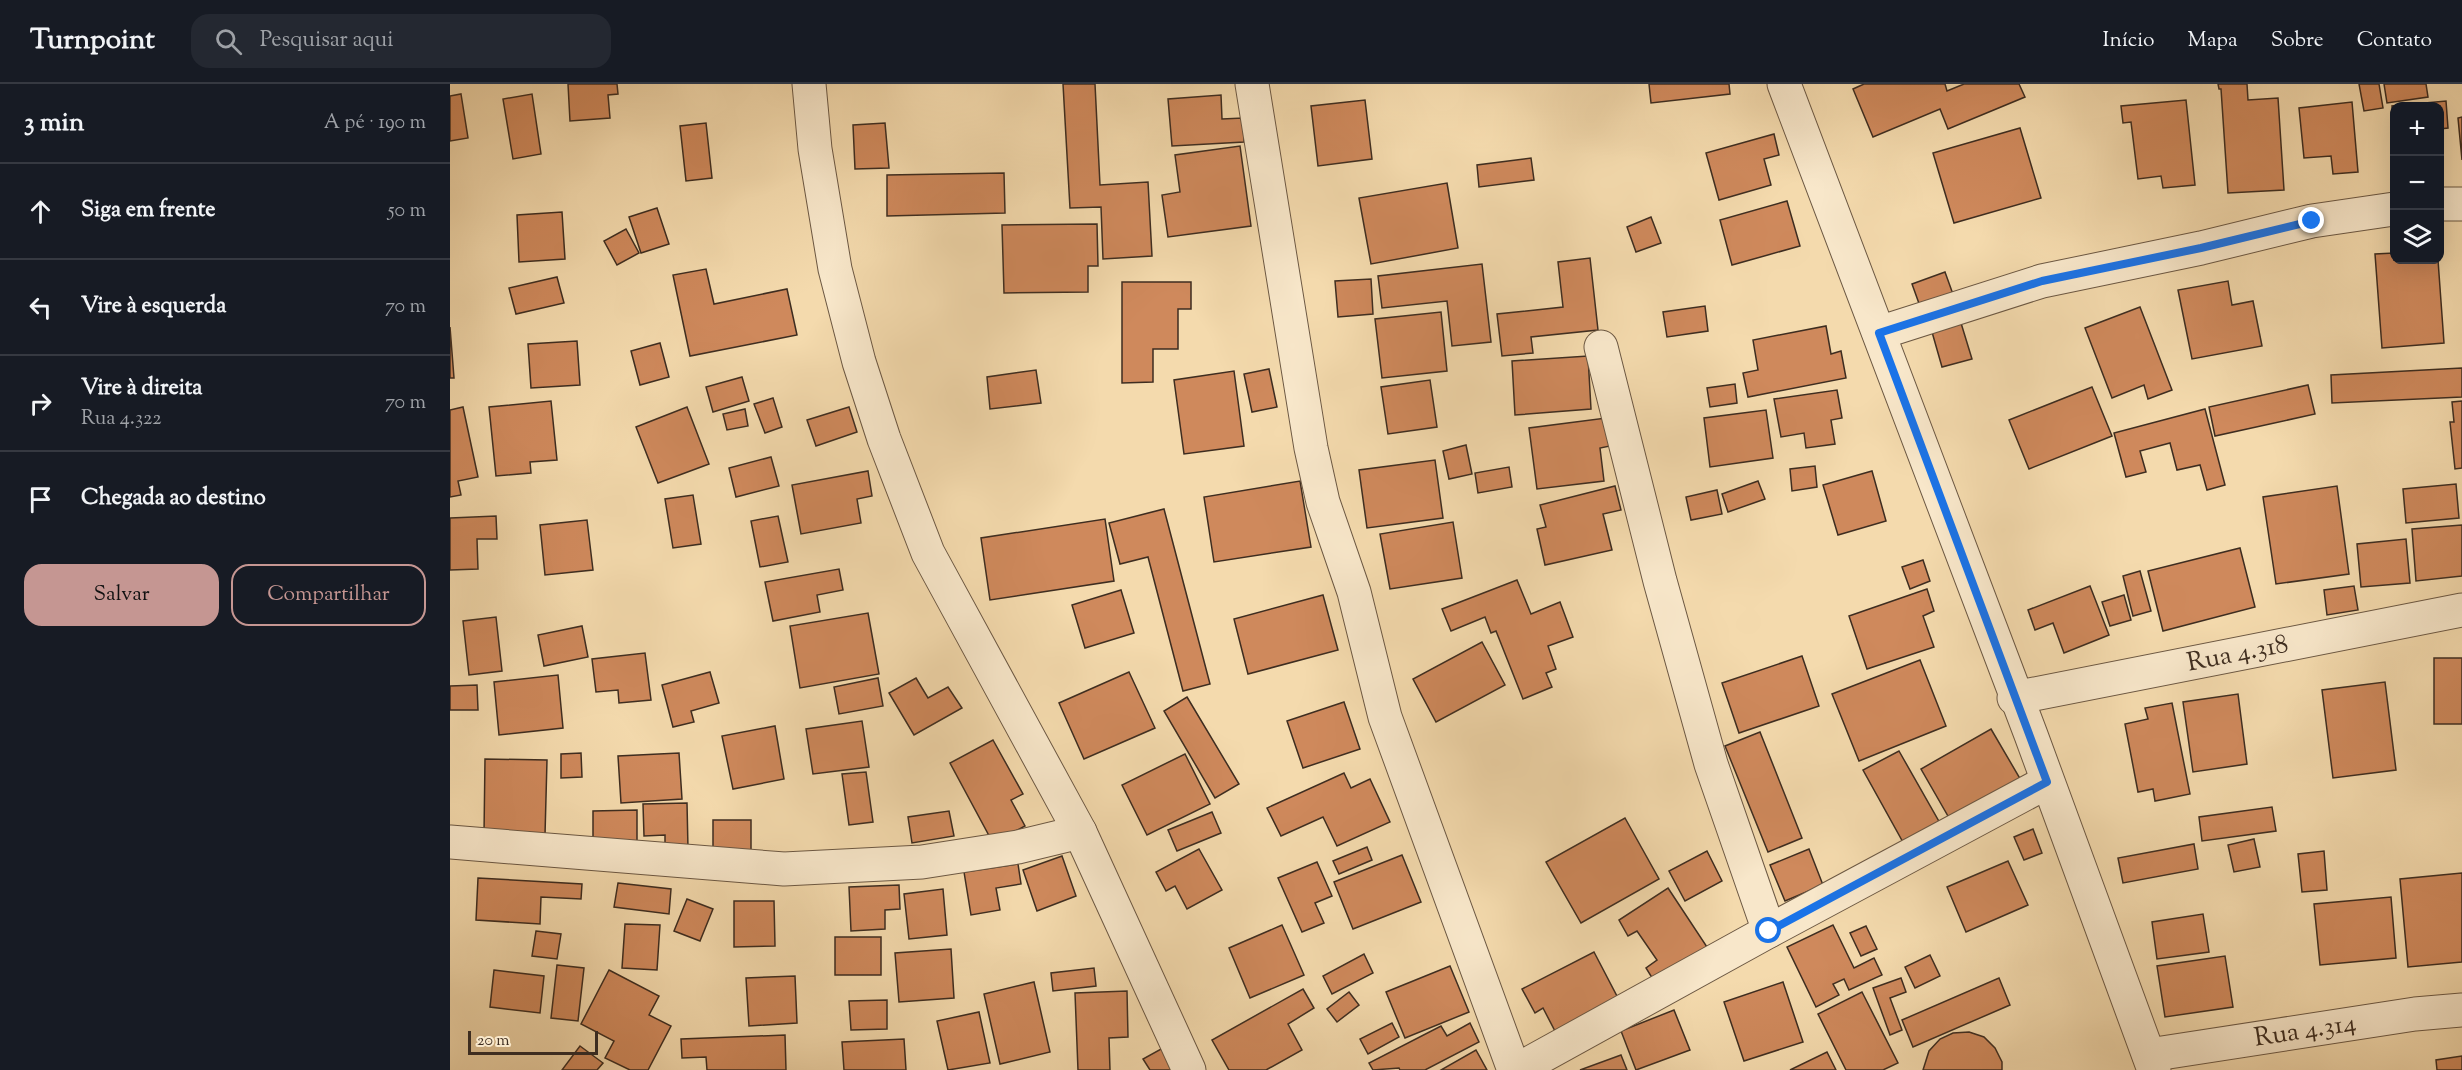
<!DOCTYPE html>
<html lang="pt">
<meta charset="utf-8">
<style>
body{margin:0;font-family:"Sorts Mill Goudy",serif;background:#242831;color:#f1f3f6}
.controls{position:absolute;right:18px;top:18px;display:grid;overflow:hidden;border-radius:12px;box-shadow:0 6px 24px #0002}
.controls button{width:54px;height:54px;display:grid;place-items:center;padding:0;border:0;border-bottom:2px solid #363941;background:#171b24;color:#f1f3f6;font:30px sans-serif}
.scale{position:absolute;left:18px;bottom:15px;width:130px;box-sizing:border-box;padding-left:6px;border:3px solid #3e2d20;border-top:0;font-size:16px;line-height:21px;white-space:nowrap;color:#3e2d20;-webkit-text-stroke:4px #f8e7ca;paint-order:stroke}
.stop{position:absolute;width:18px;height:18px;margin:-14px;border:4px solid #1a73e8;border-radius:50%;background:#fff}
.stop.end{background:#1a73e8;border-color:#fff;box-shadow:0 2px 6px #0008}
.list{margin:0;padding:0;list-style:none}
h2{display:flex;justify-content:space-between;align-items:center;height:78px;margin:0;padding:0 24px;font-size:26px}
h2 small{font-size:20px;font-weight:400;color:#9ea1a6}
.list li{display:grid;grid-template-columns:39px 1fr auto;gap:18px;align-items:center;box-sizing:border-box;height:96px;padding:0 24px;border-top:2px solid #363941}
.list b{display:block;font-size:22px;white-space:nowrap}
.list p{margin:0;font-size:20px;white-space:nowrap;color:#9ea1a6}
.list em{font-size:20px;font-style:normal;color:#9ea1a6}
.actions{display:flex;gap:12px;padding:18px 24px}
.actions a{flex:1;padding:14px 0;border:2px solid #c59692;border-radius:18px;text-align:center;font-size:21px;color:#c59692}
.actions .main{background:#c59692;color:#111}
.icon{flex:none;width:33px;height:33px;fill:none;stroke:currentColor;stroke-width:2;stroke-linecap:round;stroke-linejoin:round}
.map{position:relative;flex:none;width:2012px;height:986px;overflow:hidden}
header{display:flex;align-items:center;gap:36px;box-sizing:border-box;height:84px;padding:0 30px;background:#171b24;border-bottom:2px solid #363941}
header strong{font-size:28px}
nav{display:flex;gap:33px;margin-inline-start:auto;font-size:21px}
.search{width:420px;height:54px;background:#242831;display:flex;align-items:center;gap:15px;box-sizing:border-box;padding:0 21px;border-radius:18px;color:#9ea1a6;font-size:22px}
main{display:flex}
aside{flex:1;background:#171b24}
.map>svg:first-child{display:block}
.building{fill:#cf895c;stroke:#3e2d20;stroke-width:1.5}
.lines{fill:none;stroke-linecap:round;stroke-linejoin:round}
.minor-casing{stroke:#6c5843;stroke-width:35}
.minor{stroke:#f8e7ca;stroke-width:33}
.route{stroke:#1a73e8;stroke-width:8}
.labels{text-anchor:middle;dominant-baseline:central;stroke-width:6;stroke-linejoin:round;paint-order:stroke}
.street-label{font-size:26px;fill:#3e2d20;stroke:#f8e7ca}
</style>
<header>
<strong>Turnpoint</strong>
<div class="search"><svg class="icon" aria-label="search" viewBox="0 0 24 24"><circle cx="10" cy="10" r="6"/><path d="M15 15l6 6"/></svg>Pesquisar aqui</div>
<nav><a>Início</a><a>Mapa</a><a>Sobre</a><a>Contato</a></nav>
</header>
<main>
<aside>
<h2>3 min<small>A pé · 190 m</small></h2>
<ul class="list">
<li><svg class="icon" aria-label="ahead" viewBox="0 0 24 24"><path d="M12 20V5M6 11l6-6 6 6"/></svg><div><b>Siga em frente</b></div><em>50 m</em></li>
<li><svg class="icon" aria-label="left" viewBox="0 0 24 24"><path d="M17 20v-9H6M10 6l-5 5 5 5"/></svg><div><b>Vire à esquerda</b></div><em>70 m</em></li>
<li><svg class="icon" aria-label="right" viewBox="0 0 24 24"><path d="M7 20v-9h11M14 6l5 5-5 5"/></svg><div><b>Vire à direita</b><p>Rua 4.322</p></div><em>70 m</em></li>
<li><svg class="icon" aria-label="arrive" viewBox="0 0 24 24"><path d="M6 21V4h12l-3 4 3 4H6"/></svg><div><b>Chegada ao destino</b></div></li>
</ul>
<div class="actions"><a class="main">Salvar</a><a>Compartilhar</a></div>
</aside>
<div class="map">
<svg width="2012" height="986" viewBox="0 0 2012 986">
<rect width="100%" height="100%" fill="#f4daad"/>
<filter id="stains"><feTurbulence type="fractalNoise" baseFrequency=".00333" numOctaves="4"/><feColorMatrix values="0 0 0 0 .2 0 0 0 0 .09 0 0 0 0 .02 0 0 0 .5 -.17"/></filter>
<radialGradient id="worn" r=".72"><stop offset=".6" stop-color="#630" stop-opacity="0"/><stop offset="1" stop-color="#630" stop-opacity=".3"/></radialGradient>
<g class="building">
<polygon points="118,0 167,0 168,10 158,11 160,34 120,37"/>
<polygon points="613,0 645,0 650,101 698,98 702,172 653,175 651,123 620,124"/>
<polygon points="1199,0 1279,0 1280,10 1201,19"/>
<polygon points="1414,0 1495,0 1497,7 1514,0 1569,0 1575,13 1498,45 1490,25 1423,53 1403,5"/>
<polygon points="1768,0 1797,0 1798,16 1828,14 1834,106 1778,109 1771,5 1769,5"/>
<polygon points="1909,0 1929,0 1933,24 1914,27"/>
<polygon points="1934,0 1976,0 1978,13 1937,19"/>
<polygon points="11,10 18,54 0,57 0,12"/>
<polygon points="82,10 91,70 63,75 53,15"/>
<polygon points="771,11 772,35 793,34 794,58 722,62 718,15"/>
<polygon points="915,16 922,75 868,82 861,22"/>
<polygon points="1736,16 1745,101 1713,104 1711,92 1688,95 1681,38 1673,39 1671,22"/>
<polygon points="1996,17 1998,44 1990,45 1990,22 1944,22 1944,51 1942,22"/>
<polygon points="1902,18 1908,88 1883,90 1881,72 1854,74 1849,24"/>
<polygon points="2012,33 2012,76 2008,34"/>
<polygon points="256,39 262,94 236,97 230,42"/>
<polygon points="435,39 439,84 405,85 403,41"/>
<polygon points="1570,44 1591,114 1504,139 1483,69"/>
<polygon points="1324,50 1329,71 1314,75 1321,101 1269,116 1256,69"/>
<polygon points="790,62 801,142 718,153 712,111 730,108 725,71"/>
<polygon points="1081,74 1084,96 1029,103 1027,81"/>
<polygon points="554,89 555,129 437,132 437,91"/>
<polygon points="997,99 1008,164 921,180 909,114"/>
<polygon points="1337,117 1350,162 1282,181 1270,136"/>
<polygon points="207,124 219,160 191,169 179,133"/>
<polygon points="112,128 115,175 69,178 67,131"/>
<polygon points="1201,133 1211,159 1186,168 1177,143"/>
<polygon points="647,140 648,182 638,182 638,208 554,209 552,141"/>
<polygon points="176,145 189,169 167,181 154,157"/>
<polygon points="1944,169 1944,176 1988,176 1994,259 1932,264 1925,170"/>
<polygon points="1140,174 1148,246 1081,253 1083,269 1052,272 1047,230 1113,223 1108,178"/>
<polygon points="1032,180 1041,258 1002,262 997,217 932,224 928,192"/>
<polygon points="256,185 264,220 337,205 347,251 240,272 223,191"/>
<polygon points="1495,188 1504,213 1471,225 1462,200"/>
<polygon points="107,193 114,219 66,230 59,204"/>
<polygon points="921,195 923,230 888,233 885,197"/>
<polygon points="1778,197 1782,221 1803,217 1812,262 1742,275 1728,206"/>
<polygon points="672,198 741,198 741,225 728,225 728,265 703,265 703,298 672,299"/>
<polygon points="1255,222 1258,247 1217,253 1213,228"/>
<polygon points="1690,223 1722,306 1698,315 1694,301 1662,314 1635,244"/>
<polygon points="991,228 997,287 932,294 925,235"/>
<polygon points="1511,239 1522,275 1492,283 1482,248"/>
<polygon points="1376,242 1381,270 1391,267 1396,294 1298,313 1293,289 1308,286 1303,256"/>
<polygon points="0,243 4,294 0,294"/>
<polygon points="127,257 130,301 81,304 78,260"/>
<polygon points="210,259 219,293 190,301 181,267"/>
<polygon points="1138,272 1141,325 1065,331 1062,277"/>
<polygon points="2012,284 2012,313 1882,319 1881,291"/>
<polygon points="819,285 827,323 802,328 794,290"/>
<polygon points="586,286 591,319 540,325 537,293"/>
<polygon points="784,287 794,362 734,370 724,296"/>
<polygon points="292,293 299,317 263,328 256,303"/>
<polygon points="980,296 987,343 938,350 931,303"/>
<polygon points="1285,300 1287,319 1260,323 1257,304"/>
<polygon points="1858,301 1865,330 1765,352 1759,323"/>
<polygon points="1642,303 1662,352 1579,385 1559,336"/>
<polygon points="1387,306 1392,334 1381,336 1385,360 1356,364 1354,349 1331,353 1324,315"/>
<polygon points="323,314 332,343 315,349 304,320"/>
<polygon points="101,317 107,376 80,378 81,389 46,392 39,323"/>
<polygon points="2012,317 2012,384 2005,385 2000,338 2004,338 2002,318"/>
<polygon points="13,323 28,393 8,397 11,411 0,413 0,326"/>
<polygon points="237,323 259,380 208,399 186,343"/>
<polygon points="399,323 407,348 366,362 357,336"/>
<polygon points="295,325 298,342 277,346 273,330"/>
<polygon points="1755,325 1775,401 1757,406 1750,381 1727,386 1720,359 1690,367 1696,388 1676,393 1664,349"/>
<polygon points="1316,326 1323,374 1260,383 1254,334"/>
<polygon points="1156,334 1160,362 1150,364 1154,397 1087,405 1079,344"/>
<polygon points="1016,361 1022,390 999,395 993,367"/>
<polygon points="321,373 329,402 286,413 279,384"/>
<polygon points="985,376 993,434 917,444 909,386"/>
<polygon points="1365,382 1367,403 1342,407 1340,385"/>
<polygon points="1059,383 1062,403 1028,409 1025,389"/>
<polygon points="418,387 422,412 407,415 411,439 351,450 342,401"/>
<polygon points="1422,387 1436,437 1388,451 1373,401"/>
<polygon points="850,397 861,463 764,478 754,413"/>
<polygon points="1308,397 1315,415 1278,428 1272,410"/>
<polygon points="2006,400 2009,434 1956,439 1953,405"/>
<polygon points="1165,402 1171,426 1153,430 1162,466 1095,481 1087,445 1096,443 1090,421"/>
<polygon points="1887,402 1899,490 1826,500 1813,413"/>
<polygon points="1267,406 1272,430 1241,436 1236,413"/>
<polygon points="243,411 251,460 223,464 215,415"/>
<polygon points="714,425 760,600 733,607 698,473 670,480 659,439"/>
<polygon points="46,432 47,455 27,455 28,485 0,486 0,434"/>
<polygon points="328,432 338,478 310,483 301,437"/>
<polygon points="655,435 664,497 540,516 531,454"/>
<polygon points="137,436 143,486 95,491 90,441"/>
<polygon points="1003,438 1012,494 940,505 930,450"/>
<polygon points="2012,441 2012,492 1966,497 1962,445"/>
<polygon points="1956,455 1960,499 1911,503 1907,460"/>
<polygon points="1790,464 1805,523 1713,547 1698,487"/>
<polygon points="1473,476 1480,497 1460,505 1452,483"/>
<polygon points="389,485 393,506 367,511 370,528 323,537 315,498"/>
<polygon points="1690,487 1701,527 1683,532 1673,492"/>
<polygon points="1067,496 1081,530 1110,518 1123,553 1098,562 1106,585 1096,589 1102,603 1073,615 1046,547 1041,549 1035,533 1001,547 992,525"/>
<polygon points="1640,502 1659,551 1614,569 1603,539 1585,546 1578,526"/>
<polygon points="1904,502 1908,526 1877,531 1874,506"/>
<polygon points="1477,505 1484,527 1473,532 1484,563 1417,585 1399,532"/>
<polygon points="671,506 684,549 635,564 622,521"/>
<polygon points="873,511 888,566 798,590 784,535"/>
<polygon points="1674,511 1681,536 1660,542 1652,518"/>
<polygon points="418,529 429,590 350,604 340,542"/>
<polygon points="46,533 52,587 19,591 13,537"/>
<polygon points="132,542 138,573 94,582 88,551"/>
<polygon points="1032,558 1055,601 986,638 963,595"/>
<polygon points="195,569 201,616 169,619 168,606 146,608 142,575"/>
<polygon points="1352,572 1369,622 1289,649 1272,599"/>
<rect x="1984" y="574" width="28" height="66"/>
<polygon points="1470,576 1496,642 1409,677 1382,610"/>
<polygon points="260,588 269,619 241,627 244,638 223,643 212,601"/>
<polygon points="679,588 705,644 634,675 609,619"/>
<polygon points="108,591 113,644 49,651 44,598"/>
<polygon points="428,594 433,622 389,630 384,603"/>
<polygon points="466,594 478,614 498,603 512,624 464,651 439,609"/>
<polygon points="1935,598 1946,686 1883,694 1872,606"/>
<polygon points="27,601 28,626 0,626 0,602"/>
<polygon points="1788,610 1797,680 1743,688 1733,618"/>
<polygon points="737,613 789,700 765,714 714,627"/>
<polygon points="894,618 910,665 853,684 837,637"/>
<polygon points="1722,619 1740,710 1705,717 1703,705 1688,708 1675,640 1698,635 1695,624"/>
<polygon points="412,637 419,683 363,690 356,645"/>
<polygon points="325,642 334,695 283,705 272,652"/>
<polygon points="1541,645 1572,698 1502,739 1471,685"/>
<polygon points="1310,648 1352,754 1318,768 1275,662"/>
<polygon points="543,656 573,710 561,716 575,742 543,759 500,679"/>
<polygon points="1449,667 1491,741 1454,760 1413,686"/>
<polygon points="131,669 132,693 111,694 111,670"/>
<polygon points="229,669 232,715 171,719 168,672"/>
<polygon points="735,670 760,720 697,751 672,701"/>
<polygon points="35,675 97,676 95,751 34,750"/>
<polygon points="416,688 423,738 399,741 392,690"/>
<polygon points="894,689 901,704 920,695 940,738 887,762 873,733 831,752 817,724"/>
<polygon points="237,719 238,765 215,765 215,751 194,752 193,720"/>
<polygon points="1822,723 1826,747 1752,757 1749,733"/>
<polygon points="187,726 187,767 143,757 143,727"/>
<polygon points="499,727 504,752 462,759 458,733"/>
<polygon points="762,728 771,749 727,767 718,746"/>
<polygon points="1175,734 1209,795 1131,839 1096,778"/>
<rect x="263" y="736" width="38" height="30"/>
<polygon points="1583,745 1592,769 1574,776 1564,753"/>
<polygon points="1804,755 1810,783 1784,788 1778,761"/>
<polygon points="1744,760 1748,785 1673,799 1668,774"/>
<polygon points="917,763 922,776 889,790 883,777"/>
<polygon points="749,765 772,806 737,825 725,802 716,807 706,788"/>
<polygon points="1359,765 1373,801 1335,817 1320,781"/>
<polygon points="1257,767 1272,797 1235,817 1219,787"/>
<polygon points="1874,767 1877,806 1852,808 1848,770"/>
<polygon points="952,771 971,818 903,845 884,798"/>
<polygon points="612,772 626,812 587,827 573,786"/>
<polygon points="1558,777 1578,821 1516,848 1497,803"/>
<polygon points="867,778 882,812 865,819 874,839 852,848 828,794"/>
<polygon points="568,780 571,800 546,804 550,826 521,831 514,788"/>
<polygon points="2012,789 2012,878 1958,883 1950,795"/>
<polygon points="28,794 132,800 131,815 91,813 90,840 26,836"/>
<polygon points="168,799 221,805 219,830 164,823"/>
<polygon points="449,801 450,825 435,826 435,845 401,847 399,803"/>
<polygon points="1218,804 1257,863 1204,897 1196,884 1207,876 1187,847 1178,852 1169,836"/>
<polygon points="493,805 497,851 459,855 454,810"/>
<polygon points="1941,813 1946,874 1870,881 1864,820"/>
<polygon points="237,815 263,825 250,857 224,847"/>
<polygon points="284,817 324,817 325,862 284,863"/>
<polygon points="1753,830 1759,868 1707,875 1702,838"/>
<polygon points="175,840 210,841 207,886 172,884"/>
<polygon points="832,841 854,891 800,914 779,864"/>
<polygon points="1383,841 1404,884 1424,874 1432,891 1399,906 1394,895 1383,900 1389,911 1366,923 1337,863"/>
<polygon points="1416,842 1427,865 1411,872 1400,849"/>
<polygon points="86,847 111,850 107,875 82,872"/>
<rect x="385" y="853" width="46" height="38"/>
<polygon points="501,865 504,914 449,918 445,869"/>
<polygon points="1144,868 1169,916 1106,949 1093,924 1085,929 1072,905"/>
<polygon points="914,870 923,889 882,910 873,892"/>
<polygon points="1480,871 1490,892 1465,904 1455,883"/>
<polygon points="1775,872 1783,923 1715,933 1707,882"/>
<polygon points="107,881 134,884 128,937 101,934"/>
<polygon points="1000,882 1019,928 955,954 936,908"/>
<polygon points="644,884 646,902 603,907 601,889"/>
<polygon points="44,886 94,892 90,929 40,923"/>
<polygon points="159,886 209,912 199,931 221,942 198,986 180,986 155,974 164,957 131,940"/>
<polygon points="345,892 347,939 299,942 296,894"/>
<polygon points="1451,894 1456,908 1440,914 1452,946 1440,951 1423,904"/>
<polygon points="1549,894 1560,921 1463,963 1452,936"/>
<polygon points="584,898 600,968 550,980 534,910"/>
<polygon points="1333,898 1353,958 1294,977 1274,918"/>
<polygon points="853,905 864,924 838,940 852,966 816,986 779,986 762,956"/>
<polygon points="677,907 678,953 659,954 660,986 628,986 625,909"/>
<polygon points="899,908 909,921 887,938 877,925"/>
<polygon points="1412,908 1448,979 1433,986 1396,986 1368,930"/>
<polygon points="437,916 437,945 401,946 399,917"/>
<polygon points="1224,926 1240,966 1186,986 1171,947"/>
<polygon points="529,928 540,979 498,986 487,937"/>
<polygon points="942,939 949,953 918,970 910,955"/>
<polygon points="1020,939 1029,958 975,986 950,986 949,984 923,986 919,979 991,942 997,952"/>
<polygon points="1519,948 1534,953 1545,964 1552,978 1552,986 1473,986 1479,967 1490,955 1503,949"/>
<polygon points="335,951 336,986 257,986 256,973 232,974 231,955"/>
<polygon points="454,955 456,986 394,986 392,958"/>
<polygon points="720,960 728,986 700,986 693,975"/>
<polygon points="130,962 153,979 147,986 112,986"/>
<polygon points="1026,966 1037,986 991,986"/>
<polygon points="1377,968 1386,986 1340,986"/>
<polygon points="1171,971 1177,986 1130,986"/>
<polygon points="2012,972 2012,986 1987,986 1986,976"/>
</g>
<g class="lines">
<g class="minor-casing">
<g id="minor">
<polyline points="359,0 365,65 385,185 409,278 434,355 478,469 630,748 739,986"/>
<polyline points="802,0 861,364 873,418 904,508 935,633 1064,986"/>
<polyline points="1334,0 1581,651 1704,986"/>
<polyline points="1990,120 2012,120"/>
<polyline points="1429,249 1592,197 1751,164 1862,137 1944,125"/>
<polyline points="1151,263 1210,497 1261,680 1319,847"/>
<path id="s1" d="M1564,614L2012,526"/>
<polyline points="0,758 334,785 472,778 568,763 630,748"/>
<path id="s2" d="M1699,971L1965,930L2012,926"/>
<polyline points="1067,986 1319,847 1597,698"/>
</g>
</g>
<use href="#minor" class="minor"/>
</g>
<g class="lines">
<polyline class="route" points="1319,847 1597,698 1429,249 1592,197 1751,164 1862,137"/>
</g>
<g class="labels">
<g class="street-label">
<text stroke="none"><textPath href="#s1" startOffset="228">Rua 4.318</textPath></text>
<text stroke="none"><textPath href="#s2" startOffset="158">Rua 4.314</textPath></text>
</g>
</g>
<rect width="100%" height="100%" filter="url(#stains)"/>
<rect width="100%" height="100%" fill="url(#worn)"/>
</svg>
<div class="controls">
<button>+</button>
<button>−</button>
<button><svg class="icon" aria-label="layers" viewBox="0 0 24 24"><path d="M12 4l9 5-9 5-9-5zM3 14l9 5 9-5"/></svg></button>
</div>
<div class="scale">20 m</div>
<div class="stop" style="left:1319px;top:847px"></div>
<div class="stop end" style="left:1862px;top:137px"></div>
</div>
</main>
